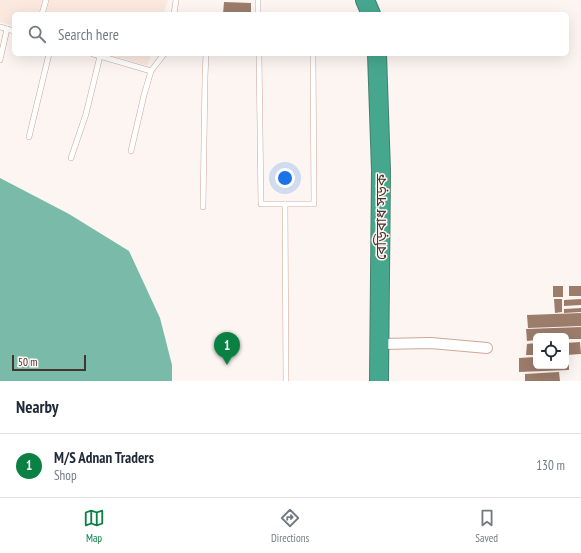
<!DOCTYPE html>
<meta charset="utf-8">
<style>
body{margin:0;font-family:"PT Sans Narrow","Noto Sans Bengali",sans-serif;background:#f2f2f3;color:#1f2937}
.controls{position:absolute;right:12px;bottom:12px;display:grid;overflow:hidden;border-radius:6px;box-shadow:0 4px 16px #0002}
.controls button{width:36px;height:36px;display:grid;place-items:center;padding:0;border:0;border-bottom:1px solid #e0e1e3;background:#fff;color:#1f2937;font:20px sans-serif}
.scale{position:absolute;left:12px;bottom:10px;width:74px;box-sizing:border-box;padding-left:4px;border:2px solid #44362f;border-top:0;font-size:11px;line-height:14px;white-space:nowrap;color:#44362f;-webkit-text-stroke:3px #fdf5f2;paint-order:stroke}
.you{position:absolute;left:285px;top:178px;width:14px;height:14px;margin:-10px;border:3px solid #fff;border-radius:50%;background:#1a73e8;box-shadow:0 0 0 6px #1a73e833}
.badge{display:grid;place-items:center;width:26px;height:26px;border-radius:50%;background:#0b8043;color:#fff;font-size:13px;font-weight:700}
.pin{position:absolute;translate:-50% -33px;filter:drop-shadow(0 1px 2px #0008)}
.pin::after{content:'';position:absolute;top:21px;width:14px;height:12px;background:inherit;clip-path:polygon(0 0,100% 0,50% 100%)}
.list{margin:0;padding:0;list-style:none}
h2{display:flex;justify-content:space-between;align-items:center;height:52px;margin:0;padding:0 16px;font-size:17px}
h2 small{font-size:13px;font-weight:400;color:#747a83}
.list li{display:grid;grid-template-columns:26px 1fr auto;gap:12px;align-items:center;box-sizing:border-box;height:64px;padding:0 16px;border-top:1px solid #e0e1e3}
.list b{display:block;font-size:15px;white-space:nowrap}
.list p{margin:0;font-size:13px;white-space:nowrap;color:#747a83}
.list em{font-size:13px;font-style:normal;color:#747a83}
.icon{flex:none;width:22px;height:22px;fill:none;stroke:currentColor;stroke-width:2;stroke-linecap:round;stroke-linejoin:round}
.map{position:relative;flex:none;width:581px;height:381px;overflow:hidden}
.search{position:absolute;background:#fff;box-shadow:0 4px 16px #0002;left:12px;right:12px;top:12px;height:44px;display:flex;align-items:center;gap:10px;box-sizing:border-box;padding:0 14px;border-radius:6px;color:#747a83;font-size:15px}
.sheet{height:116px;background:#fff}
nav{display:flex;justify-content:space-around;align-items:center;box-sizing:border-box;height:56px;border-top:1px solid #e0e1e3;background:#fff;font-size:11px;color:#747a83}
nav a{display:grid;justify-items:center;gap:2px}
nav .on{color:#0b8043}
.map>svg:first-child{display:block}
.built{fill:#fbe9e0}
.water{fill:#79bba8}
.building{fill:#9c7c6b}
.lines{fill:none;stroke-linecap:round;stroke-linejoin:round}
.lane-casing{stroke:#cba897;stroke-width:6}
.street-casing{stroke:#cba897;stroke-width:12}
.highway-casing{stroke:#457f6d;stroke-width:20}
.lane{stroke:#fff;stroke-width:5}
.street{stroke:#fff;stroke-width:10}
.highway{stroke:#46a78f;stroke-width:18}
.labels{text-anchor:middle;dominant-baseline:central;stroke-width:3;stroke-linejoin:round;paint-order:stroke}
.street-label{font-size:15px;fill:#44362f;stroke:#fdf5f2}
</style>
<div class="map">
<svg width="581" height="381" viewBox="0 0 581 381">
<rect width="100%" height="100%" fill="#fdf5f2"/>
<g class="built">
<polygon points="0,0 168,0 163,14 14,14 14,26 0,22"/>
<polygon points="107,54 151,54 148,66"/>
</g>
<polygon class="water" points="0,178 69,214 129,251 160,318 172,365 172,381 0,381"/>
<g class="building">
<polygon points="224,2 251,3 251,14 223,14"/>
<rect x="553" y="286" width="10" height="11"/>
<rect x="569" y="286" width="12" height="10"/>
<polygon points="554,299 562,299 562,312 555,313"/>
<polygon points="581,299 581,305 564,306 564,300"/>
<polygon points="581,308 581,312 564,313 564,309"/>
<polygon points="581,313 581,326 528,328 527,315"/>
<polygon points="581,327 581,339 566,339 566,336 536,336 536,340 527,341 526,329"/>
<polygon points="580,342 581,354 566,355 566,343"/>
<polygon points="536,343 536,355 526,355 527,344"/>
<polygon points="566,356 569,356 569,370 519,372 519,358 536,357 536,366 566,366"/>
<polygon points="559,372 560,381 525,381 525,374"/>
</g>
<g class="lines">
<g class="lane-casing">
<g id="lane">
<polyline points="258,0 258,14"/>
<polyline points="42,14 46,0"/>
<polyline points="174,14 176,0"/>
<polyline points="0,27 14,31"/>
<polyline points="93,54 151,71"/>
<polyline points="259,54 261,204 314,204 313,54"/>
<polyline points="0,60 7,29"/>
<polyline points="29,137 49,54"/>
<polyline points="131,151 144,95 151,71 164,54"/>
<polyline points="71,158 86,114 100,56"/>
<polyline points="285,204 286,381"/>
<polyline points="203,207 205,77 206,54"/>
</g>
</g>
<g class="street-casing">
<polyline id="street" points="380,344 431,343 487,348"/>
</g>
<g class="highway-casing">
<g id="highway">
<polyline points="365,0 371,14"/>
<polyline points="377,54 381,171 379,381"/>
</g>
</g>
<use href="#lane" class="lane"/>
<use href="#street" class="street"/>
<use href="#highway" class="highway"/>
</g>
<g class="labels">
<g class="street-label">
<text transform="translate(380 217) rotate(-90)">বেড়িবাধ সড়ক</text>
</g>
</g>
</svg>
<div class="controls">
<button><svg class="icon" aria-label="locate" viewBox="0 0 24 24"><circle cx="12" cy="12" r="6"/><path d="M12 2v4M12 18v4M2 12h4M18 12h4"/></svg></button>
</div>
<div class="scale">50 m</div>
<div class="you"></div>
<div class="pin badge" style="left:227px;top:365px">1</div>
<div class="search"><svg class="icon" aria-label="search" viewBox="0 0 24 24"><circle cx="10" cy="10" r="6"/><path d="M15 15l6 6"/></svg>Search here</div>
</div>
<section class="sheet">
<h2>Nearby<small></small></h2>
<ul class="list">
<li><span class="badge">1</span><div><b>M/S Adnan Traders</b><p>Shop</p></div><em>130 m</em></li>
</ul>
</section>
<nav>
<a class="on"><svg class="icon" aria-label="map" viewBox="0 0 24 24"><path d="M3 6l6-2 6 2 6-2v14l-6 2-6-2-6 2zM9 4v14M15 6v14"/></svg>Map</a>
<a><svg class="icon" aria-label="directions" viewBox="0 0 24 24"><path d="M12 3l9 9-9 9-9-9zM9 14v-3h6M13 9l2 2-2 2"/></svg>Directions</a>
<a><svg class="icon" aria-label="saved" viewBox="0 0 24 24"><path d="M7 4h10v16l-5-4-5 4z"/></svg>Saved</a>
</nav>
